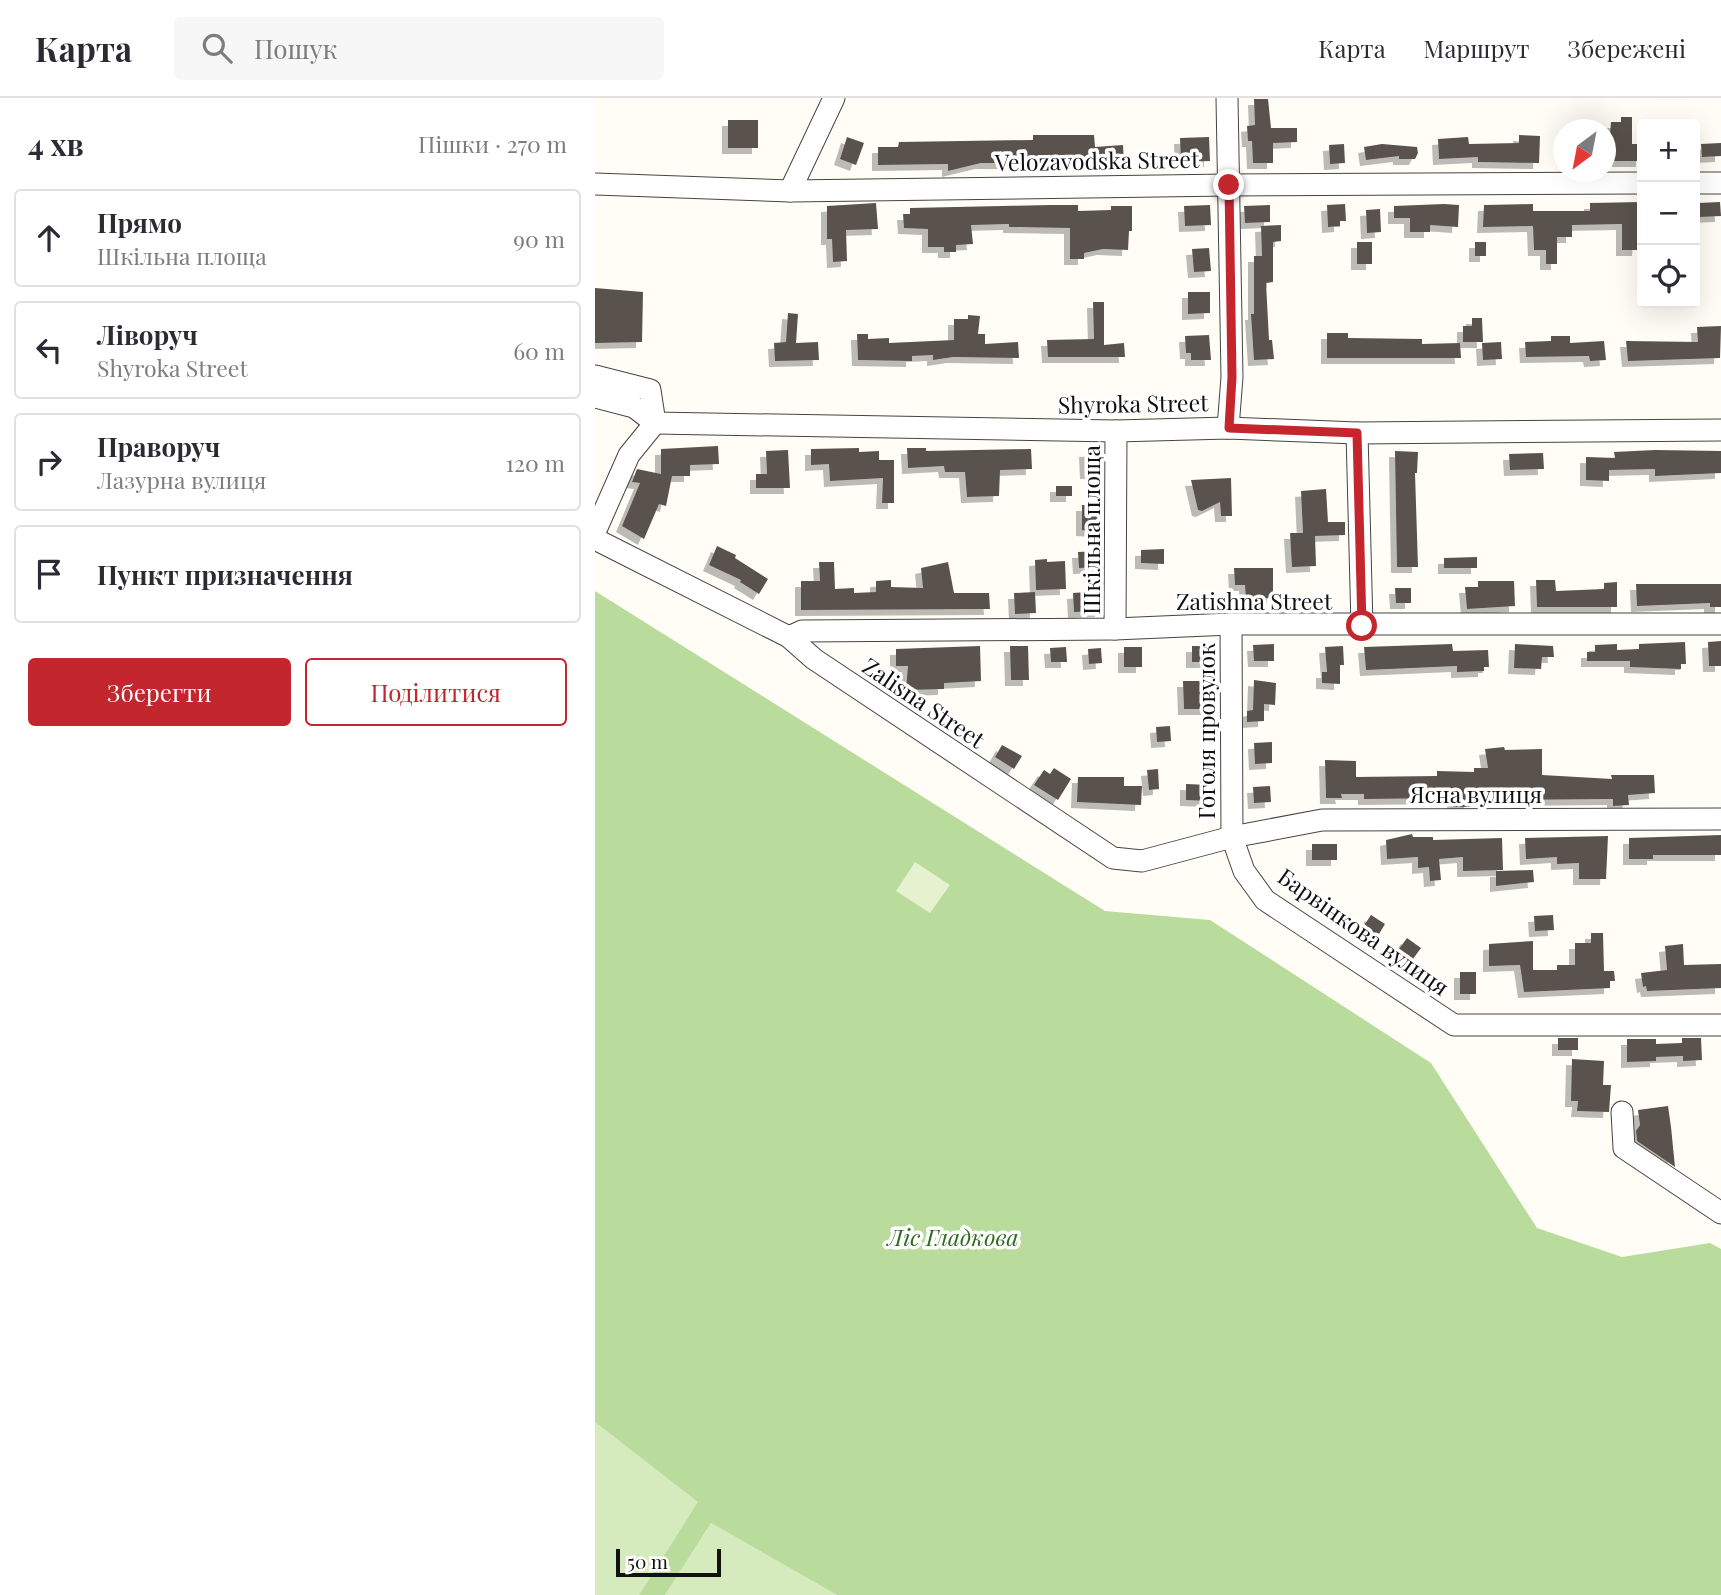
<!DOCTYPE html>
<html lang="uk">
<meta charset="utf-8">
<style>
body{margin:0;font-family:"Playfair Display",serif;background:#f7f7f7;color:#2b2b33}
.controls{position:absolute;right:21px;top:21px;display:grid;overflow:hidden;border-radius:7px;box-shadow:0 7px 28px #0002}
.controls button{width:63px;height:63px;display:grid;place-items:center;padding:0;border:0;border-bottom:2px solid #e1e1e2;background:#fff;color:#2b2b33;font:35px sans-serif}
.compass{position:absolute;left:958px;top:21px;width:63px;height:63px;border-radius:50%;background:#fff;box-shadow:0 7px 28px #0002;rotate:212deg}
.scale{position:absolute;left:21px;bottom:18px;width:105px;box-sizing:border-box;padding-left:7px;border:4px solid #111;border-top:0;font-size:19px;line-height:24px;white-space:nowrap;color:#111;-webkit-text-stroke:5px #fff;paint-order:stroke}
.stop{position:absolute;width:21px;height:21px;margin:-16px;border:5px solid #c4262e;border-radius:50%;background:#fff}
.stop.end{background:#c4262e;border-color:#fff;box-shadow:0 2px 7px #0008}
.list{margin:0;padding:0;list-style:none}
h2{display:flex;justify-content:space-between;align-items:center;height:91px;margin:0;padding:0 28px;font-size:30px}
h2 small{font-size:23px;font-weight:400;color:#7c7c81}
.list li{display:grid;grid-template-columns:46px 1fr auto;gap:21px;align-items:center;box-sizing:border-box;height:98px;margin:0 14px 14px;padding:0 14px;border:2px solid #e1e1e2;border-radius:7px}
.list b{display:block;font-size:26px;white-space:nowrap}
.list p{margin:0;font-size:23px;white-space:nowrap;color:#7c7c81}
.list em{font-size:23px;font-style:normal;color:#7c7c81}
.actions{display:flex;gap:14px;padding:21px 28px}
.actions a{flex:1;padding:16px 0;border:2px solid #c4262e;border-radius:7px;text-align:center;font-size:24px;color:#c4262e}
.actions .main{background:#c4262e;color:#fff}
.icon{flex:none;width:38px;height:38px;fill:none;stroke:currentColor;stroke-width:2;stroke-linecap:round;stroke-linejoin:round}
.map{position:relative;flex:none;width:1126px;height:1497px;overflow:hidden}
header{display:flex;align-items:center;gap:42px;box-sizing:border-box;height:98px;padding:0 35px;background:#fff;border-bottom:2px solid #e1e1e2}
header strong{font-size:33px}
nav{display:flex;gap:38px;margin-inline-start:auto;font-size:24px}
.search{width:490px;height:63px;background:#f7f7f7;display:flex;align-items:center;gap:18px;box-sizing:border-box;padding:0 24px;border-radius:7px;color:#7c7c81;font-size:26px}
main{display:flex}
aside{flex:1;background:#fff}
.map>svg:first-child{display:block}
.green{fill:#d5ebbd}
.forest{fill:#b9dc9c}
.pitch{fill:#e6f2cf}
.building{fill:#5a524d;filter:url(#shadow)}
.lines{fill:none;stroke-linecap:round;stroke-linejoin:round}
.minor-casing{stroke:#444;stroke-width:23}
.minor{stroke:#fff;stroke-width:21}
.route{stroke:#c4262e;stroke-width:9}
.labels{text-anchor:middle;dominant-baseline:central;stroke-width:7;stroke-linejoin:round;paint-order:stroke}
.street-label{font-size:23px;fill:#111;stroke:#fff}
.park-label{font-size:23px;font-style:italic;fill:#2f6b1f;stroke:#fff}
</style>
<header>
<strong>Карта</strong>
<div class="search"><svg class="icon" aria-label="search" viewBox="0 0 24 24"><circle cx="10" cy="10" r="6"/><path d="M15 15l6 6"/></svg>Пошук</div>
<nav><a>Карта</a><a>Маршрут</a><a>Збережені</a></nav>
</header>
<main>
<aside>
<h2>4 хв<small>Пішки · 270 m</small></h2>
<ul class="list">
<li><svg class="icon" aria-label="ahead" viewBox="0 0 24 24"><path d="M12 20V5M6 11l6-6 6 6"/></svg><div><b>Прямо</b><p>Шкільна площа</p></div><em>90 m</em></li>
<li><svg class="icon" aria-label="left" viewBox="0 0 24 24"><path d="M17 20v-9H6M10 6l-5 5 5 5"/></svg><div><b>Ліворуч</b><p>Shyroka Street</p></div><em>60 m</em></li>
<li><svg class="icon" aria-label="right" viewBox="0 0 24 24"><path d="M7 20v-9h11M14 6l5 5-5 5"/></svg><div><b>Праворуч</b><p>Лазурна вулиця</p></div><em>120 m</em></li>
<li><svg class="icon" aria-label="arrive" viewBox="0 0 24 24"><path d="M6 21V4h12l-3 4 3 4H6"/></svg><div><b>Пункт призначення</b></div></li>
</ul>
<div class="actions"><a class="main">Зберегти</a><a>Поділитися</a></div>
</aside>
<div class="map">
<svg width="1126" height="1497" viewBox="0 0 1126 1497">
<defs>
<filter id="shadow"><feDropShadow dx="-6" dy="6" stdDeviation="0" flood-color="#0004"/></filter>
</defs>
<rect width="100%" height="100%" fill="#fffdf5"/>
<g class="green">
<polygon points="0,1324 104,1404 44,1497 0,1497"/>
<polygon points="116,1425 242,1497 70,1497"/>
</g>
<polygon class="forest" points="0,493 510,813 615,822 836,965 942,1130 1027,1159 1115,1145 1126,1151 1126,1497 242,1497 116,1425 70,1497 44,1497 103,1404 0,1324"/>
<polygon class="pitch" points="320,764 355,787 335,815 301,793"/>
<g class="building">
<polygon points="659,1 673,1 676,30 702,30 702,44 678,45 678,65 658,65 657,43 653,43 652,28 660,27"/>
<polygon points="1026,19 1037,19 1037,46 1047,46 1047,63 1011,63 1011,37 1015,37 1016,24 1026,24"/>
<rect x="133" y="22" width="30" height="28"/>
<polygon points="438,37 499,37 500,49 528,47 529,66 386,65 353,73 353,66 283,67 283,49 303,49 304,44 438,42"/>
<polygon points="924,37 945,38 944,65 883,64 883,59 844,61 843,41 873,39 874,46 924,45"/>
<polygon points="252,39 269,45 261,67 245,61"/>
<polygon points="614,39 615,63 586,64 585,40"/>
<polygon points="1126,45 1126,58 1107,59 1106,46"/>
<polygon points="749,46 750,65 735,66 734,47"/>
<polygon points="787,46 822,49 823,55 820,61 804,61 804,58 771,62 769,49"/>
<polygon points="1047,104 1043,152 1027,152 1027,126 977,127 977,139 962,139 962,166 951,166 951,152 939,152 938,128 888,129 889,107 938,106 938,113 995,113 995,105"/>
<polygon points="1125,104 1126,118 1104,119 1103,105"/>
<polygon points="281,105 283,131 251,132 252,163 238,164 237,141 232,141 232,108"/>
<polygon points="750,106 751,123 745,123 745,128 733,129 732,107"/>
<polygon points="849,106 864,107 863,129 835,127 835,134 815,134 815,120 799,120 799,108"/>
<polygon points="456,107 483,107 483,113 516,112 516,108 537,108 537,133 534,133 533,152 508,151 489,155 489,161 475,161 475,130 414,129 414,126 376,127 378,146 361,147 361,154 349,154 349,149 333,149 333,131 309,130 308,116 315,116 315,110"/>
<polygon points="615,107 616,127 590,128 589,108"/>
<polygon points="675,107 675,124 650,125 649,108"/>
<polygon points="785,111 786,134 772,135 771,112"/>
<polygon points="686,127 686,143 678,144 678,184 671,185 674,242 677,242 679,261 659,262 656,216 659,216 659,158 667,158 666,128"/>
<rect x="762" y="144" width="15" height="22"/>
<rect x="880" y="144" width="11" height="14"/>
<polygon points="614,150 616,173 599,174 597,151"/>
<polygon points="0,190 48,194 47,244 0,245"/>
<polygon points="593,194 615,194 615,215 593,216"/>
<polygon points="498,204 509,204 509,247 529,245 530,259 453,259 452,242 499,241"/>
<polygon points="193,215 203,216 201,245 223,244 224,262 180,263 179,245 191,244"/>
<polygon points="373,217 385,218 383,236 390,236 390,246 423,244 424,260 358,259 338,262 338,257 317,258 317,263 263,262 262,236 273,236 273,241 294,240 294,245 359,242 359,221 373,221"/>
<polygon points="877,220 887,220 888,244 868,244 868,228 877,228"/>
<polygon points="1126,228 1125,260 1033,263 1031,243 1103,244 1102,229"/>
<polygon points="732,235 753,235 753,240 827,241 827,246 865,245 866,260 732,260"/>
<polygon points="614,237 616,262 596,262 596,255 591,255 590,238"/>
<polygon points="956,238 975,238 975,245 1009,243 1011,262 995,263 994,258 931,259 930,244 956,243"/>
<polygon points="906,244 907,261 888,262 887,245"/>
<polygon points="123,348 124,366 95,367 95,378 77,378 71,408 64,406 49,441 27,428 45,385 37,384 42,371 66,376 66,351"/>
<polygon points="264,350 264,354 284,353 284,362 299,362 299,405 287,405 288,380 235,383 234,366 216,367 216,351"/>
<polygon points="312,350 331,350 331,353 436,351 437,371 405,372 404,398 372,399 370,374 350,374 349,368 313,370"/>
<polygon points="193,352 195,390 161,390 161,376 172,376 171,353"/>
<polygon points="508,352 508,374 491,375 490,353"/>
<polygon points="1060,352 1126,353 1126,375 1060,378 1060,371 1014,372 1014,383 991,382 991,359 1020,360 1019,354"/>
<polygon points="800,353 823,354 822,375 820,375 823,469 802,469"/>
<polygon points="948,355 949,371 915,372 914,356"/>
<polygon points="636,380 637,418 626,418 625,404 607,413 603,412 596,382"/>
<rect x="461" y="388" width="16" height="10"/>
<polygon points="731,391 733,424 750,424 750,437 720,438 721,468 697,469 695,435 708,435 706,393"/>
<polygon points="487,407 504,407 504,433 487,432"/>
<polygon points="122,448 141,457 140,460 173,481 164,496 145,484 146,482 114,467"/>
<polygon points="569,451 569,466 546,465 546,452"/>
<polygon points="506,453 507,469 484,470 483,454"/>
<polygon points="882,459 882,470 849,470 849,460"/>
<polygon points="452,461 452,464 470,463 471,491 441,492 440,462"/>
<polygon points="224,464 239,464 240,491 259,490 259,495 281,494 281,483 296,482 296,489 328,490 326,470 353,464 359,495 394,495 395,511 206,512 206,483 225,483"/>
<polygon points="639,470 678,470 678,500 651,501 650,487 640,487"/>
<polygon points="941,482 960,482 961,493 1009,491 1009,485 1022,484 1022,509 942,509"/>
<polygon points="883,483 919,483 920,508 872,511 870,489 883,489"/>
<polygon points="1041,486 1126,486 1126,509 1115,509 1115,505 1042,508"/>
<polygon points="800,490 816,490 816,505 801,505"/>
<polygon points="505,493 506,513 479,514 478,495"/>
<polygon points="440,494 441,515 420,516 419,495"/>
<polygon points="1126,543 1126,568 1114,568 1113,544"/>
<polygon points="1090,544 1091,566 1086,566 1086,571 1035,569 1035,563 992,563 992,554 1000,554 1000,547 1022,546 1022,552 1044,551 1044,546"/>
<polygon points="679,546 679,563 659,563 658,547"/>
<polygon points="857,546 858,553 893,552 894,569 889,569 889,573 862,574 862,568 771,572 769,549"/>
<polygon points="920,546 958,548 959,559 947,559 946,571 919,570"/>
<polygon points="385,548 386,583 349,585 349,591 311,592 313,568 301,568 301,551"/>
<polygon points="415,548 433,548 434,582 416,582"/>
<rect x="597" y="548" width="21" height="16"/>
<polygon points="748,548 749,567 745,567 745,586 727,585 727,574 732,574 730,549"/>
<polygon points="471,549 472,564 456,564 455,550"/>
<rect x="529" y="549" width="18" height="20"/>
<polygon points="506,550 507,565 494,566 493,551"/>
<polygon points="659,582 681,585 680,607 669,606 669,623 652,624 652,613 658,612"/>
<polygon points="588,583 611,583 612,611 589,611"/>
<polygon points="575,628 576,643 562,644 561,629"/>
<polygon points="677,644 677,665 660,666 659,645"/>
<polygon points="407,647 427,658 419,671 400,659"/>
<polygon points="909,649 910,652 947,651 947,677 1017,681 1016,677 1059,677 1060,695 1033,697 1034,707 1018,708 1018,701 915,702 915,697 875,698 875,709 858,709 858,700 769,701 769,696 746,696 747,700 731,700 730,662 761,663 761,679 842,678 842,673 879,674 879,670 893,670 890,651"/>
<polygon points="459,670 476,681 463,702 439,687 449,672 455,676"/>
<polygon points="563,671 564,691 554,692 552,672"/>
<polygon points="483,679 529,679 529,688 547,688 546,707 482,704"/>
<polygon points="591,686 614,687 614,703 591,702"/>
<polygon points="675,688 676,704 659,705 658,689"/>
<polygon points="817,736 818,739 838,739 838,742 907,740 908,772 868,773 868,759 844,761 846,782 835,783 834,769 823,770 823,759 792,761 791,742"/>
<polygon points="1126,737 1126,757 1058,757 1058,761 1034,761 1034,740"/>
<polygon points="1013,738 1011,781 984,781 984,765 962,766 962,759 931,761 930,740"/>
<rect x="717" y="746" width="25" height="16"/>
<polygon points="938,772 939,784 901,788 901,773"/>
<polygon points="776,817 790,826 781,841 766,832"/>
<polygon points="958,817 959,832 940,833 939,818"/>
<polygon points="996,835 1008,835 1009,873 1019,873 1020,883 1015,883 1015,890 929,894 925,867 894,868 894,846 938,843 938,872 962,872 962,867 980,867 980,845 996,845"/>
<polygon points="812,840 826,850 818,861 804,851"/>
<polygon points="1088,846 1089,867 1126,866 1126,890 1052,893 1051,888 1048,889 1046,875 1072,872 1070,848"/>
<rect x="865" y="874" width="16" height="22"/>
<rect x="963" y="940" width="20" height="12"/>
<polygon points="1087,940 1106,940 1107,962 1088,963 1088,958 1061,959 1061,963 1032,964 1032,941 1061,941 1061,946 1087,945"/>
<polygon points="977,961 1009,963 1008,987 1016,987 1014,1014 982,1013 983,1003 976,1003"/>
<polygon points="1073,1008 1076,1029 1080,1069 1042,1043 1041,1033 1045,1027 1043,1012"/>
</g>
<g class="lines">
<g class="minor-casing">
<g id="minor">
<polyline points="632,0 637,279 633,330"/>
<polyline points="1100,85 1126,85"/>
<polyline points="0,86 195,93 634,87 1047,85"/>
<polyline points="195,93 239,0"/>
<polyline points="0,278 55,292 60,325"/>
<polyline points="0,299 39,309 60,325 521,333 633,330 762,335 1126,332"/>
<polyline points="762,335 767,528"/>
<polyline points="0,434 34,357 60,325"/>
<polyline points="0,441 194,539 219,561 518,760 547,763 637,739 727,722 1126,721"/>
<polyline points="636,526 637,739 649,773 670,802 859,927 1126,927"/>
<polyline points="520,531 521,333"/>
<polyline points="194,539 207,533 520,531 636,526 1126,526"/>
<polyline points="1027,1014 1029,1050 1126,1115"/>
</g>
</g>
<use href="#minor" class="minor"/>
</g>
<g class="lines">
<polyline class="route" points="634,87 637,279 634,330 762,335 767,528"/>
</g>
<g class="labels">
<g class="street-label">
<text transform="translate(502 62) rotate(-1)">Velozavodska Street</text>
<text transform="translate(538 305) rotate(-1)">Shyroka Street</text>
<text transform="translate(495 432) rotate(-90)">Шкільна площа</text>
<text x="659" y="502">Zatishna Street</text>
<text transform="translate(329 604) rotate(34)">Zalisna Street</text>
<text transform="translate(610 633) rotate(-90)">Гоголя провулок</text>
<text x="881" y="695">Ясна вулиця</text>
<text transform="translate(769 833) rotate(35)">Барвінкова вулиця</text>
</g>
<g class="park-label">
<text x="358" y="1138">Ліс Гладкова</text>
</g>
</g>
</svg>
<div class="controls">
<button>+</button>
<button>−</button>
<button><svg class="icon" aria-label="locate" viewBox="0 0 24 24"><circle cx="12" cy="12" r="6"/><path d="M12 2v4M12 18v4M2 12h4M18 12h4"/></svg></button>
</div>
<svg class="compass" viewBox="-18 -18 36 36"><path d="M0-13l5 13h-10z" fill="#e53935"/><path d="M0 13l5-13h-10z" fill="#7c7c81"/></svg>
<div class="scale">50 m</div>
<div class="stop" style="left:767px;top:528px"></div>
<div class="stop end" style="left:634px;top:87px"></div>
</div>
</main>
